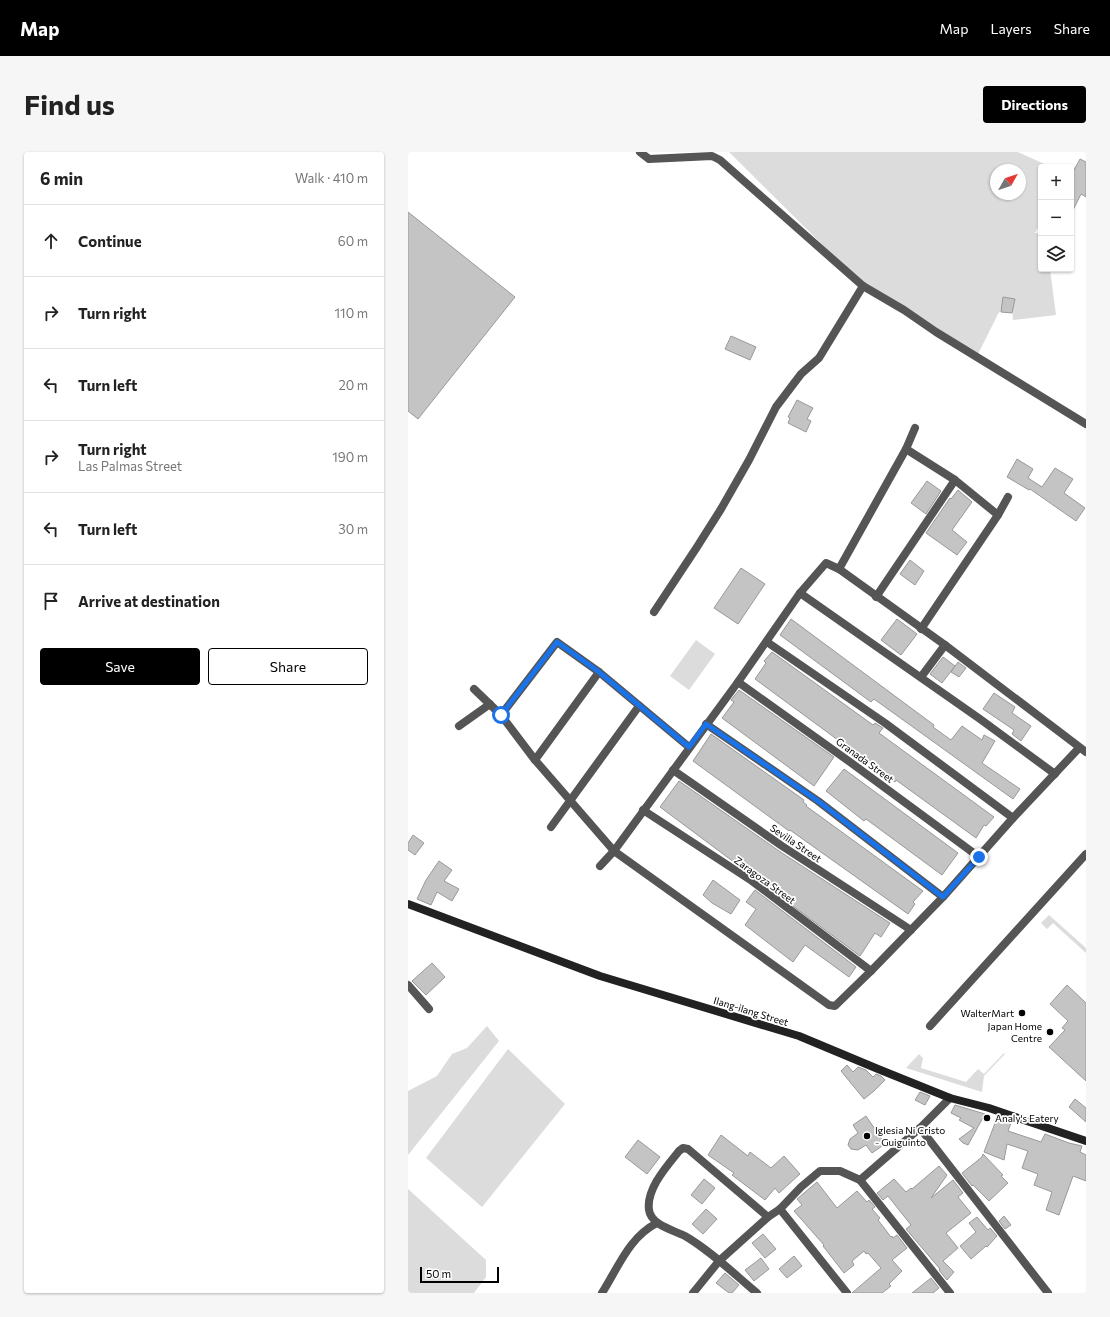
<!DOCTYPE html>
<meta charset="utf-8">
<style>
body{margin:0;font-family:Commissioner,sans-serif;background:#f6f6f6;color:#222}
.controls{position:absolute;right:12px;top:12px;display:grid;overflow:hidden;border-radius:4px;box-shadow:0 1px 3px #0004}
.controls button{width:36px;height:36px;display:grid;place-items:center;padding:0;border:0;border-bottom:1px solid #e0e0e0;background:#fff;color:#222;font:20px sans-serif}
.compass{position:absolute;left:582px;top:12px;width:36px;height:36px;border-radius:50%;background:#fff;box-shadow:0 1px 3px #0004;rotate:50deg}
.scale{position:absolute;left:12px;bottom:10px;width:79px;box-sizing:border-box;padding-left:4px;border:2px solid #000;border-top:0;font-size:11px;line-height:14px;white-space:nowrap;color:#000;-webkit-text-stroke:3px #fff;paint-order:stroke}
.stop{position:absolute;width:12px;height:12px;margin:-9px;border:3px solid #1a73e8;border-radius:50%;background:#fff}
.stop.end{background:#1a73e8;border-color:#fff;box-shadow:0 1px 4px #0008}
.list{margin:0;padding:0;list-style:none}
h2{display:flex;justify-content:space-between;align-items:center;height:52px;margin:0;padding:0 16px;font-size:17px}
h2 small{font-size:13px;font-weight:400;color:#767676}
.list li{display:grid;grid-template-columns:26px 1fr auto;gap:12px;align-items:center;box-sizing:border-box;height:72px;padding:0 16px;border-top:1px solid #e0e0e0}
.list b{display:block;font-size:15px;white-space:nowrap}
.list p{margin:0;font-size:13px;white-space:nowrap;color:#767676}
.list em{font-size:13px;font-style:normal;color:#767676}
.actions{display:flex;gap:8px;padding:12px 16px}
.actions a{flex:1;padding:9px 0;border:1px solid #000;border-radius:4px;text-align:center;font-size:14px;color:#000}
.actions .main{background:#000;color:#fff}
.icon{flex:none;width:22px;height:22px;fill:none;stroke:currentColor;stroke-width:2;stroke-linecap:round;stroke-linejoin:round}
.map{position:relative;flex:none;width:678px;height:1141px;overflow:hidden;border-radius:4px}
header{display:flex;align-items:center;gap:24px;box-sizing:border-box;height:56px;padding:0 20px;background:#000;color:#fff}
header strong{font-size:19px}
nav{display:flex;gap:22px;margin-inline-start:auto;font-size:14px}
.intro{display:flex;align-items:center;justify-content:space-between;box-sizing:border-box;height:96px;padding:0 24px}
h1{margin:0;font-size:28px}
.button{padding:10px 18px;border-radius:4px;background:#000;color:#fff;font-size:14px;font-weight:700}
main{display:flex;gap:24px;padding:0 24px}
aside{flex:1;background:#fff;border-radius:4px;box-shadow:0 1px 3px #0004}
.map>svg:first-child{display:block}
.green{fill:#dcdcdc;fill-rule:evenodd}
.building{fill:#c4c4c4;stroke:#999}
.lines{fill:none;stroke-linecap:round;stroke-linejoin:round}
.street{stroke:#555;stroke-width:8}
.secondary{stroke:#222;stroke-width:8}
.route{stroke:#1a73e8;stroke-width:5}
.poi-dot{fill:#000;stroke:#fff;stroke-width:1.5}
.labels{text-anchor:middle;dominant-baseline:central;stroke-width:3.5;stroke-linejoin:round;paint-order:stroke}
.street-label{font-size:10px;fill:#000;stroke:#fff}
.poi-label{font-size:10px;fill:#000;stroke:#fff;text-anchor:end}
</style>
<header>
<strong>Map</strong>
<nav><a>Map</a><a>Layers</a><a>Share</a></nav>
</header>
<div class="intro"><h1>Find us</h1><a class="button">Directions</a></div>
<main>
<aside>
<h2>6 min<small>Walk · 410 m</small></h2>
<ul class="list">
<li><svg class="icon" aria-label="ahead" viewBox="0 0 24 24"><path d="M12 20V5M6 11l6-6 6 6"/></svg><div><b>Continue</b></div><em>60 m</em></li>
<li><svg class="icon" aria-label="right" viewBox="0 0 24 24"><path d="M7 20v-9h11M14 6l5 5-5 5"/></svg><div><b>Turn right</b></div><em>110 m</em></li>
<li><svg class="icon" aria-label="left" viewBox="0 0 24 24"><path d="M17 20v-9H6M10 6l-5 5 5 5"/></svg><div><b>Turn left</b></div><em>20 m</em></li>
<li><svg class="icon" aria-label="right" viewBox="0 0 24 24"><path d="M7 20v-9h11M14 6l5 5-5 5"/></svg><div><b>Turn right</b><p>Las Palmas Street</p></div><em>190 m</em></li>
<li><svg class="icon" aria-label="left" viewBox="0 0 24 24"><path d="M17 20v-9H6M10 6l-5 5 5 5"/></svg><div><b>Turn left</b></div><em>30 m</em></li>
<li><svg class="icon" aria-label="arrive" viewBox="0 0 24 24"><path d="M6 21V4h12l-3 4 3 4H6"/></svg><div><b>Arrive at destination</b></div></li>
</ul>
<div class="actions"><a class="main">Save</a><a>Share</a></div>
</aside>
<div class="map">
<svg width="678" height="1141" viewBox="0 0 678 1141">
<rect width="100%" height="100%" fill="#fff"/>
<g class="green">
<path d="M321,0H610L643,15H633V71L627,81H633V117H642L648,163L605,168L604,156L597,154L590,162L569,204L453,131ZM588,18H612V42H588Z"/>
<polygon points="288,488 307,502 281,538 262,524"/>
<polygon points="641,763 678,796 678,801 645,771 639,777 633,771"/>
<polygon points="79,874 91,889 0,1003 0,939 29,924 44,902 59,896"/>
<polygon points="100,897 157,952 74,1055 18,1006"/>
<polygon points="596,901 597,902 576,924 574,940 498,916 511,902 515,906 513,916 558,930 570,917 576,922"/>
<polygon points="0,1037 78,1108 78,1125 66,1141 0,1141"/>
</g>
<g class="building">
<polygon points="672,7 678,10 678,45 673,42 663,62 663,17 666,18"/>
<polygon points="0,60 107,145 10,267 0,259"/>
<polygon points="595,145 607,147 604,161 593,160"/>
<polygon points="323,184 348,195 342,208 317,197"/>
<polygon points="389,248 405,256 399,267 403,269 398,280 380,271 382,266 380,265"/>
<polygon points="609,307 625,317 620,326 634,335 647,316 665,327 656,341 677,356 668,369 622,337 621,338 599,325"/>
<polygon points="519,329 533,339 518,362 503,351"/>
<polygon points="550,338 564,350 544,378 559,390 549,403 518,381 542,346 543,347"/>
<polygon points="502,408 516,419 507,433 492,422"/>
<polygon points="333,416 357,432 330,472 306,456"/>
<polygon points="383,467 526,573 525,575 543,588 554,574 574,588 576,583 587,589 574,611 612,637 605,647 466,547 463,550 372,483"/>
<polygon points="489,467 509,482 493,503 473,488"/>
<polygon points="364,500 465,573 467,571 475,576 471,581 586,665 578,674 576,673 568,686 488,628 487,630 347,527 358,511 356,509"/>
<polygon points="535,505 547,514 534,531 522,522"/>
<polygon points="550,510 558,516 551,525 543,520"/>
<polygon points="331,538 426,605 406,634 314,566 326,550 323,548"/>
<polygon points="586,541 607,555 604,561 623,574 613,589 604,582 606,578 575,557"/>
<polygon points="303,582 396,648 395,650 399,653 398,654 515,739 505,750 507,752 500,762 382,678 381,679 285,609"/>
<polygon points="436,617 550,701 534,723 458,667 456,669 418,639"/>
<polygon points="271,629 374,701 482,771 473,785 467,781 452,804 252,655"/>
<polygon points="5,683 16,691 7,703 0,698 0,691"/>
<polygon points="31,709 44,718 36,729 51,737 44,749 29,740 23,753 9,747 18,728"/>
<polygon points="305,728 332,748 323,762 304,751 295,743"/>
<polygon points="347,738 448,815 441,825 397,793 385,810 337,773 348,757 338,750"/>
<polygon points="24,811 37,825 18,843 4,829"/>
<polygon points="659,833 678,851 678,929 641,895 657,878 654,876 660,869 642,852"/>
<polygon points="439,913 445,920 450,915 458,918 465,925 468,922 473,924 477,928 466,939 456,947 433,919"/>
<polygon points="512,940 522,944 517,953 507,948"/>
<polygon points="667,947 678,956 678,970 661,955"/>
<polygon points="547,953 577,962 560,993 555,991 551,987 566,976 551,968 553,966 543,961"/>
<polygon points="458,964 477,992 464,1001 458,993 450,998 443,997 440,993 442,987 450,981 445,973"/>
<polygon points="589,966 603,971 600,979 633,990 637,982 661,991 674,994 672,1000 678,1003 678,1029 665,1024 651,1063 638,1058 644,1040 626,1033 630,1022 614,1016 620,999 599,992 596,1008 576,1000"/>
<polygon points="313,983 340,1004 342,1000 363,1016 376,1004 392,1022 371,1041 367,1036 357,1048 324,1023 326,1021 300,1003"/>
<polygon points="230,988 252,1005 239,1022 217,1005"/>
<polygon points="575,1002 595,1023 593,1024 600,1031 581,1049 565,1033 564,1034 554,1021 574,1005"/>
<polygon points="531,1014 539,1023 523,1046 545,1028 555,1041 550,1045 563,1061 538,1081 550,1096 535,1109 546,1120 539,1128 531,1118 532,1117 498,1077 503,1073 480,1044 475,1048 469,1041 486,1027 498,1040 503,1036 504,1037"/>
<polygon points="296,1027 307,1036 294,1052 283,1043"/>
<polygon points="409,1030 429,1056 449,1039 459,1050 461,1048 467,1055 464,1057 472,1066 470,1068 483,1085 484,1084 485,1086 489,1083 499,1096 484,1108 494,1119 481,1132 483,1134 474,1141 444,1141 473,1116 460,1101 458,1102 456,1099 444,1109 446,1113 436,1121 415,1094 416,1093 386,1059 394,1053 389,1047"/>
<polygon points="298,1057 309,1067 295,1082 284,1072"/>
<polygon points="596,1064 603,1073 597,1077 591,1069"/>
<polygon points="569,1065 580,1078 582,1076 589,1084 579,1095 578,1094 563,1107 552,1094 568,1080 561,1071"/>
<polygon points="355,1082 368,1097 357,1106 344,1091"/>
<polygon points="386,1104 394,1114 379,1126 371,1117"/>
<polygon points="353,1106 361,1117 346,1129 337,1118"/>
<polygon points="317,1121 331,1133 324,1141 321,1141 308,1131"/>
<polygon points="523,1126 531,1136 525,1141 504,1141"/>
</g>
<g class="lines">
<g class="street">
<polyline points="232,0 241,7 304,4 312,8 455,134 496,158 528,180 678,272"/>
<polyline points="498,297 547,328 590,363"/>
<polyline points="431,417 498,297 507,276"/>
<polyline points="392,441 572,567 647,622"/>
<polyline points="468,445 547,328"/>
<polyline points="246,460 289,395 313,357 341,308 368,255 393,222 411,206 455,134"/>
<polyline points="513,477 590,363 600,345"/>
<polyline points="359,490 477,571 605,666"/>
<polyline points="513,525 537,493"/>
<polyline points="330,530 442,610 571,705"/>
<polyline points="66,537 93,563 127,608 206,699 421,853 427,854 463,819 535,745 605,666 671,596"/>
<polyline points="93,563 149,490 191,520 281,595"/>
<polyline points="298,572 410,649 535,745"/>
<polyline points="51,574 82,552"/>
<polyline points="127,608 191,520"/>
<polyline points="265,618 374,694 503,778"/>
<polyline points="235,658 344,729 463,819"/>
<polyline points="143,675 231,554"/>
<polyline points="192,714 206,699 330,530 392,441 418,411 431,417 537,493 678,600"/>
<polyline points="0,833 21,857"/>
<polyline points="522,874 678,702"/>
<polyline points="512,976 640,1141"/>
<polyline points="452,1028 542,1141"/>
<polyline points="372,1057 439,1141"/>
<path d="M194,1141C210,1116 221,1085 249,1071"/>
<polyline points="285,1141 311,1109 360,1065 372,1057 393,1035 412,1019 432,1019 452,1028 512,976 542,946"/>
<path d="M349,1141C326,1122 303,1099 277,1084C265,1078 243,1073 241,1058C238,1037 259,1014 271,999L275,996L280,997L360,1065"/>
</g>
<polyline class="secondary" points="0,752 192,824 391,884 470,917 542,946 581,956 678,989"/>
</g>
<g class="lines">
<polyline class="route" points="93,563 149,490 191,520 281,595 298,572 410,649 535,745 571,705"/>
</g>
<g class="poi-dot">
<circle cx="614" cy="861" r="4"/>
<circle cx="642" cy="880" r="4"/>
<circle cx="579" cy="966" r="4"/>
<circle cx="459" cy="984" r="4"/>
</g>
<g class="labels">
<g class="street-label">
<text transform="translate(457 608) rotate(36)">Granada Street</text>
<text transform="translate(388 691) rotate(34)">Sevilla Street</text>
<text transform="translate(357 728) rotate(36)">Zaragoza Street</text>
<text transform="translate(343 859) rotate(17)">Ilang-ilang Street</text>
</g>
<g class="poi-label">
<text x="606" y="861">WalterMart</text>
<text x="634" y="874">Japan Home<tspan x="634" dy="12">Centre</tspan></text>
<text x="587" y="966" text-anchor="start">Analy's Eatery</text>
<text x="467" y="978" text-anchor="start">Iglesia Ni Cristo<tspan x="467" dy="12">- Guiguinto</tspan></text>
</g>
</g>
</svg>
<div class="controls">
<button>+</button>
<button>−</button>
<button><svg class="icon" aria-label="layers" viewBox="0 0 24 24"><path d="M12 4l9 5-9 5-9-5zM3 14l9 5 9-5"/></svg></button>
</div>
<svg class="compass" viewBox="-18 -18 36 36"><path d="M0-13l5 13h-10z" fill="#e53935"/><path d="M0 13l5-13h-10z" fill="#767676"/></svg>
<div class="scale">50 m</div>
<div class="stop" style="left:93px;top:563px"></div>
<div class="stop end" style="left:571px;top:705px"></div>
</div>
</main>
